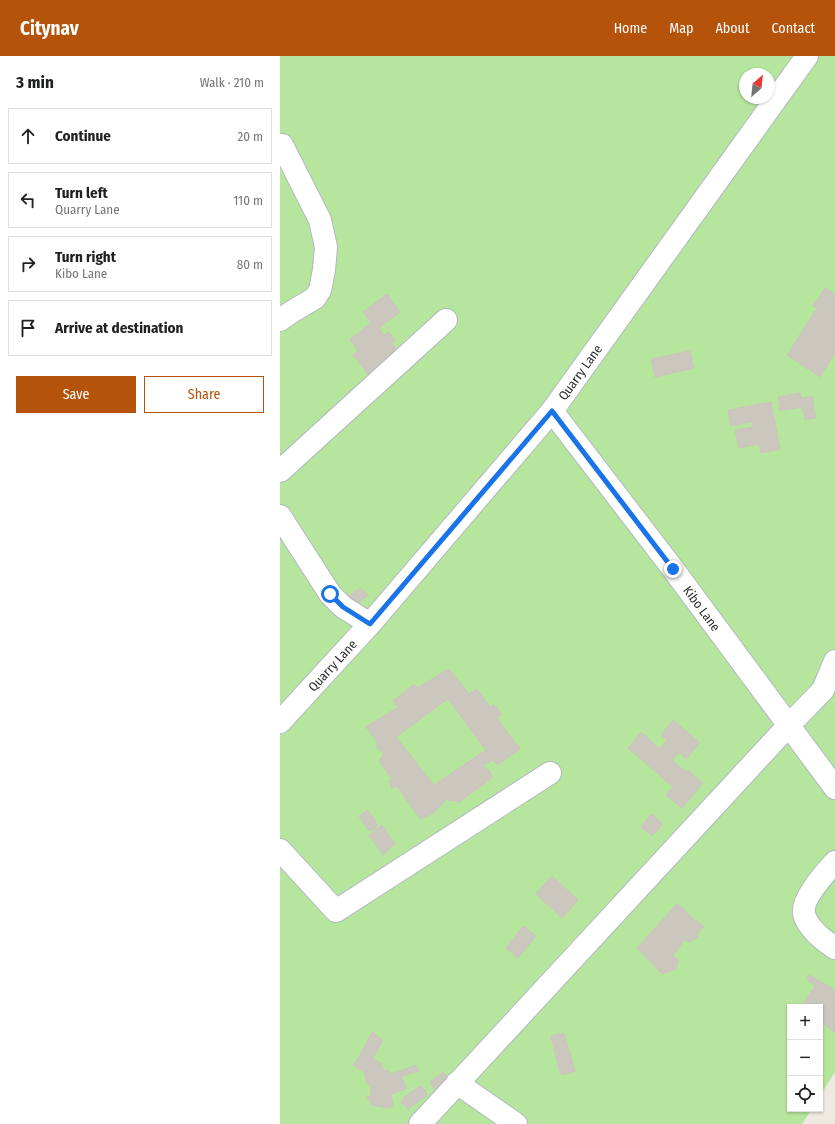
<!DOCTYPE html>
<meta charset="utf-8">
<style>
body{margin:0;font-family:"Fira Sans Condensed",sans-serif;background:#f6f6f6;color:#202124}
.controls{position:absolute;right:12px;bottom:12px;display:grid;overflow:hidden;border-radius:0px;box-shadow:0 1px 3px #0004}
.controls button{width:36px;height:36px;display:grid;place-items:center;padding:0;border:0;border-bottom:1px solid #e0e0e0;background:#fff;color:#202124;font:20px sans-serif}
.compass{position:absolute;left:459px;top:12px;width:36px;height:36px;border-radius:50%;background:#fff;box-shadow:0 1px 3px #0004;rotate:27deg}
.stop{position:absolute;width:12px;height:12px;margin:-9px;border:3px solid #1a73e8;border-radius:50%;background:#fff}
.stop.end{background:#1a73e8;border-color:#fff;box-shadow:0 1px 4px #0008}
.list{margin:0;padding:0;list-style:none}
h2{display:flex;justify-content:space-between;align-items:center;height:52px;margin:0;padding:0 16px;font-size:17px}
h2 small{font-size:13px;font-weight:400;color:#757577}
.list li{display:grid;grid-template-columns:26px 1fr auto;gap:12px;align-items:center;box-sizing:border-box;height:56px;margin:0 8px 8px;padding:0 8px;border:1px solid #e0e0e0;border-radius:0px}
.list b{display:block;font-size:15px;white-space:nowrap}
.list p{margin:0;font-size:13px;white-space:nowrap;color:#757577}
.list em{font-size:13px;font-style:normal;color:#757577}
.actions{display:flex;gap:8px;padding:12px 16px}
.actions a{flex:1;padding:9px 0;border:1px solid #b45309;border-radius:0px;text-align:center;font-size:14px;color:#b45309}
.actions .main{background:#b45309;color:#fff}
.icon{flex:none;width:22px;height:22px;fill:none;stroke:currentColor;stroke-width:2;stroke-linecap:round;stroke-linejoin:round}
.map{position:relative;flex:none;width:555px;height:1068px;overflow:hidden}
header{display:flex;align-items:center;gap:24px;box-sizing:border-box;height:56px;padding:0 20px;background:#b45309;color:#fff}
header strong{font-size:19px}
nav{display:flex;gap:22px;margin-inline-start:auto;font-size:14px}
main{display:flex}
aside{flex:1;background:#fff}
.map>svg:first-child{display:block}
.green{fill:#b6e59e;fill-rule:evenodd}
.building{fill:#cbc7bf;stroke:#cbc5ba}
.lines{fill:none;stroke-linecap:round;stroke-linejoin:round}
.minor-casing{stroke:#b4b7c1;stroke-width:24}
.minor{stroke:#fff;stroke-width:22}
.route{stroke:#1a73e8;stroke-width:5}
.labels{text-anchor:middle;dominant-baseline:central;stroke-width:4;stroke-linejoin:round;paint-order:stroke}
.street-label{font-size:13px;fill:#2e2e2e;stroke:#fff}
</style>
<header>
<strong>Citynav</strong>
<nav><a>Home</a><a>Map</a><a>About</a><a>Contact</a></nav>
</header>
<main>
<aside>
<h2>3 min<small>Walk · 210 m</small></h2>
<ul class="list">
<li><svg class="icon" aria-label="ahead" viewBox="0 0 24 24"><path d="M12 20V5M6 11l6-6 6 6"/></svg><div><b>Continue</b></div><em>20 m</em></li>
<li><svg class="icon" aria-label="left" viewBox="0 0 24 24"><path d="M17 20v-9H6M10 6l-5 5 5 5"/></svg><div><b>Turn left</b><p>Quarry Lane</p></div><em>110 m</em></li>
<li><svg class="icon" aria-label="right" viewBox="0 0 24 24"><path d="M7 20v-9h11M14 6l5 5-5 5"/></svg><div><b>Turn right</b><p>Kibo Lane</p></div><em>80 m</em></li>
<li><svg class="icon" aria-label="arrive" viewBox="0 0 24 24"><path d="M6 21V4h12l-3 4 3 4H6"/></svg><div><b>Arrive at destination</b></div></li>
</ul>
<div class="actions"><a class="main">Save</a><a>Share</a></div>
</aside>
<div class="map">
<svg width="555" height="1068" viewBox="0 0 555 1068">
<rect width="100%" height="100%" fill="#efe9e1"/>
<path class="green" d="M0,0H555V1016L540,1040V951H510V1053H532L522,1068H0ZM465,18H489V42H465Z"/>
<g class="building">
<polygon points="545,232 555,238 555,297 540,321 507,299 537,252 533,250"/>
<polygon points="107,238 120,256 99,272 104,279 109,276 115,285 112,288 120,298 90,321 73,299 78,294 70,283 91,267 83,256"/>
<polygon points="410,295 414,312 375,321 371,303"/>
<polygon points="520,337 521,342 532,340 536,362 525,364 522,351 500,355 498,341"/>
<polygon points="491,346 500,393 481,397 479,388 459,392 455,374 473,371 472,366 451,370 448,354"/>
<polygon points="81,532 88,539 77,548 67,541"/>
<polygon points="168,613 184,631 116,681 154,729 206,694 213,704 203,709 204,712 210,715 212,722 178,747 175,744 170,745 167,743 154,757 140,763 117,730 112,732 109,725 112,723 99,705 104,698 97,692 96,684 86,671 118,651 113,645 134,628 138,632"/>
<polygon points="184,631 189,638 197,633 210,651 214,648 222,658 217,662 240,693 217,709 168,643"/>
<polygon points="393,664 420,687 406,703 399,696 392,704 406,716 408,714 423,727 402,752 386,739 393,731 348,692 361,676 380,693 387,684 381,679"/>
<polygon points="88,754 89,755 88,757 94,762 97,769 95,773 89,775 79,760"/>
<polygon points="371,758 383,768 372,780 361,771"/>
<polygon points="102,769 115,788 103,799 89,779"/>
<polygon points="272,820 298,844 282,862 256,838"/>
<polygon points="397,848 401,850 410,860 424,871 418,877 417,882 409,886 405,883 393,899 398,904 396,913 382,918 357,892"/>
<polygon points="243,870 256,880 238,902 226,892"/>
<polygon points="529,919 555,934 555,976 540,966 540,951 521,951 535,930 527,923"/>
<polygon points="92,976 103,984 93,1002 102,1008 104,1015 108,1014 111,1018 136,1009 139,1015 122,1020 121,1021 124,1025 126,1033 111,1038 113,1050 108,1052 91,1049 87,1041 91,1040 91,1033 85,1022 86,1021 84,1016 73,1009 78,1003"/>
<polygon points="284,977 295,1015 282,1019 280,1017 271,980"/>
<polygon points="163,1016 168,1022 158,1038 150,1026"/>
<polygon points="140,1030 146,1035 147,1039 128,1053 121,1046 123,1044 123,1042"/>
</g>
<g class="lines">
<g class="minor-casing">
<g id="minor">
<polyline points="0,264 13,255 35,242 40,234 44,214 46,191 40,164 2,89"/>
<path id="s1" d="M272,355L393,513L555,732"/>
<polyline points="0,415 166,264"/>
<polyline points="0,460 50,538 63,551 90,568"/>
<path id="s2" d="M0,666L90,568L272,355L527,0"/>
<polyline points="0,794 56,855 270,717"/>
<path d="M555,806C546,816 521,843 524,858C528,873 543,884 555,892"/>
<polyline points="177,1027 236,1068"/>
<polyline points="140,1068 508,670 543,634 555,605"/>
</g>
</g>
<use href="#minor" class="minor"/>
</g>
<g class="lines">
<polyline class="route" points="50,538 63,551 90,568 272,355 393,513"/>
</g>
<g class="labels">
<g class="street-label">
<text stroke="none"><textPath href="#s2" startOffset="461">Quarry Lane</textPath></text>
<text stroke="none"><textPath href="#s1" startOffset="248">Kibo Lane</textPath></text>
<text stroke="none"><textPath href="#s2" startOffset="77">Quarry Lane</textPath></text>
</g>
</g>
</svg>
<div class="controls">
<button>+</button>
<button>−</button>
<button><svg class="icon" aria-label="locate" viewBox="0 0 24 24"><circle cx="12" cy="12" r="6"/><path d="M12 2v4M12 18v4M2 12h4M18 12h4"/></svg></button>
</div>
<svg class="compass" viewBox="-18 -18 36 36"><path d="M0-13l5 13h-10z" fill="#e53935"/><path d="M0 13l5-13h-10z" fill="#757577"/></svg>
<div class="stop" style="left:50px;top:538px"></div>
<div class="stop end" style="left:393px;top:513px"></div>
</div>
</main>
